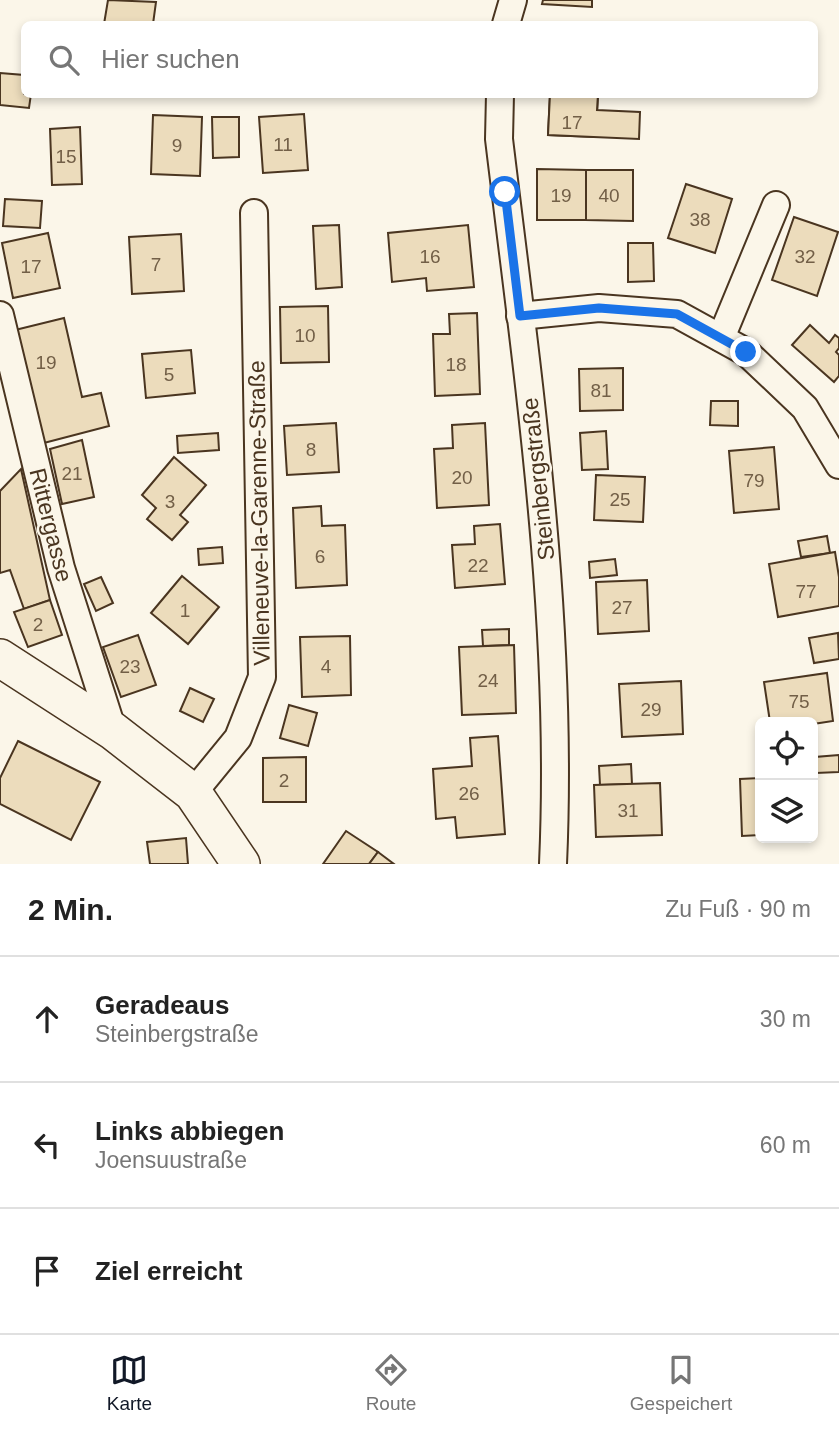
<!DOCTYPE html>
<html lang="de">
<meta charset="utf-8">
<style>
body{margin:0;font-family:Arial,sans-serif;background:#f2f2f2;color:#222}
.controls{position:absolute;right:21px;bottom:21px;display:grid;overflow:hidden;border-radius:10px;box-shadow:0 4px 10px #0003}
.controls button{width:63px;height:63px;display:grid;place-items:center;padding:0;border:0;border-bottom:2px solid #e0e0e0;background:#fff;color:#222;font:35px sans-serif}
.stop{position:absolute;width:21px;height:21px;margin:-16px;border:5px solid #1a73e8;border-radius:50%;background:#fff}
.stop.end{background:#1a73e8;border-color:#fff;box-shadow:0 2px 7px #0008}
.list{margin:0;padding:0;list-style:none}
h2{display:flex;justify-content:space-between;align-items:center;height:91px;margin:0;padding:0 28px;font-size:30px}
h2 small{font-size:23px;font-weight:400;color:#767676}
.list li{display:grid;grid-template-columns:46px 1fr auto;gap:21px;align-items:center;box-sizing:border-box;height:126px;padding:0 28px;border-top:2px solid #e0e0e0}
.list b{display:block;font-size:26px;white-space:nowrap}
.list p{margin:0;font-size:23px;white-space:nowrap;color:#767676}
.list em{font-size:23px;font-style:normal;color:#767676}
.icon{flex:none;width:38px;height:38px;fill:none;stroke:currentColor;stroke-width:2;stroke-linecap:round;stroke-linejoin:round}
.map{position:relative;flex:none;width:839px;height:864px;overflow:hidden}
.search{position:absolute;background:#fff;box-shadow:0 4px 10px #0003;left:21px;right:21px;top:21px;height:77px;display:flex;align-items:center;gap:18px;box-sizing:border-box;padding:0 24px;border-radius:10px;color:#767676;font-size:26px}
.sheet{height:469px;background:#fff}
nav{display:flex;justify-content:space-around;align-items:center;box-sizing:border-box;height:98px;border-top:2px solid #e0e0e0;background:#fff;font-size:19px;color:#767676}
nav a{display:grid;justify-items:center;gap:4px}
nav .on{color:#111827}
.map>svg:first-child{display:block}
.building{fill:#ecdcbc;stroke:#4a3520;stroke-width:2}
.lines{fill:none;stroke-linecap:round;stroke-linejoin:round}
.minor-casing{stroke:#4a3520;stroke-width:30}
.secondary-casing{stroke:#4a3520;stroke-width:40}
.minor{stroke:#fbf6e9;stroke-width:26}
.secondary{stroke:#fbf6e9;stroke-width:37}
.route{stroke:#1a73e8;stroke-width:9}
.labels{text-anchor:middle;dominant-baseline:central;stroke-width:5;stroke-linejoin:round;paint-order:stroke}
.number-label{font-size:19px;fill:#725f47}
.street-label{font-size:23px;fill:#4a3520;stroke:#fbf6e9}
</style>
<div class="map">
<svg width="839" height="864" viewBox="0 0 839 864">
<rect width="100%" height="100%" fill="#fbf6e9"/>
<g class="building">
<polygon points="108,0 156,2 153,24 104,24"/>
<polygon points="543,0 592,0 592,7 542,4"/>
<polygon points="0,73 24,75 24,94 31,94 29,108 0,105"/>
<polygon points="550,94 598,94 596,137 548,135"/>
<polygon points="550,94 598,94 597,110 640,112 639,139 548,135"/>
<polygon points="304,114 308,170 263,173 259,117"/>
<polygon points="153,115 202,117 200,176 151,174"/>
<polygon points="212,117 239,117 239,157 213,158"/>
<polygon points="80,127 82,184 52,185 50,129"/>
<polygon points="537,169 586,170 586,220 537,220"/>
<polygon points="586,170 633,170 633,221 586,220"/>
<polygon points="686,184 732,199 715,253 668,238"/>
<polygon points="5,199 42,201 40,228 3,226"/>
<polygon points="794,217 838,232 817,296 772,280"/>
<polygon points="339,225 342,287 316,289 313,226"/>
<polygon points="468,225 474,287 427,291 426,278 392,282 388,233"/>
<polygon points="48,233 60,288 13,298 2,243"/>
<polygon points="181,234 184,291 132,294 129,237"/>
<polygon points="628,243 653,243 654,281 628,282"/>
<polygon points="328,306 329,362 281,363 280,307"/>
<polygon points="477,313 480,394 435,396 433,334 450,334 449,314"/>
<polygon points="64,318 82,397 101,393 109,426 40,444 11,331"/>
<polygon points="810,325 829,343 835,335 839,338 839,348 836,352 839,355 839,376 834,382 792,345"/>
<polygon points="191,350 195,393 146,398 142,354"/>
<polygon points="623,368 623,410 580,411 579,369"/>
<polygon points="711,401 738,401 738,426 710,425"/>
<polygon points="336,423 339,472 287,475 284,426"/>
<polygon points="485,423 489,505 437,508 434,449 453,448 452,425"/>
<polygon points="606,431 608,469 582,470 580,433"/>
<polygon points="218,433 219,450 178,453 177,436"/>
<polygon points="82,440 94,497 62,504 50,449"/>
<polygon points="774,447 779,509 734,513 729,451"/>
<polygon points="174,457 206,485 180,515 188,522 172,540 147,519 156,508 142,495"/>
<polygon points="21,469 50,600 24,609 10,570 0,573 0,491"/>
<polygon points="596,475 645,477 643,522 594,520"/>
<polygon points="321,506 322,526 345,525 347,585 296,588 293,508"/>
<polygon points="500,524 505,584 455,588 452,545 475,544 474,526"/>
<polygon points="827,536 830,553 801,557 798,541"/>
<polygon points="222,547 223,563 199,565 198,549"/>
<polygon points="835,552 839,577 839,606 778,617 769,564"/>
<polygon points="615,559 617,575 590,578 589,562"/>
<polygon points="182,576 219,607 188,644 151,613"/>
<polygon points="101,577 113,603 96,611 84,584"/>
<polygon points="647,580 649,631 598,634 596,582"/>
<polygon points="50,600 62,635 28,647 14,612"/>
<polygon points="509,629 509,645 483,646 482,630"/>
<polygon points="838,633 839,659 814,663 809,638"/>
<polygon points="138,635 156,685 121,697 103,647"/>
<polygon points="350,636 351,695 302,697 300,637"/>
<polygon points="514,645 516,713 462,715 459,647"/>
<polygon points="827,673 833,721 813,724 813,722 770,722 764,682"/>
<polygon points="681,681 683,734 622,737 619,684"/>
<polygon points="190,688 214,699 203,722 180,711"/>
<polygon points="289,705 317,713 308,746 280,738"/>
<polygon points="498,736 505,834 457,838 455,817 436,819 433,769 472,766 470,738"/>
<polygon points="18,741 100,782 71,840 0,804 0,778"/>
<polygon points="839,755 839,772 816,773 815,757"/>
<polygon points="306,757 306,802 263,802 263,758"/>
<polygon points="631,764 632,784 600,785 599,766"/>
<polygon points="760,778 760,835 742,836 740,779"/>
<polygon points="660,783 662,835 596,837 594,785"/>
<polygon points="346,831 378,852 369,864 323,864"/>
<polygon points="186,838 188,864 150,864 147,842"/>
<polygon points="378,852 394,864 369,864"/>
</g>
<g class="lines">
<g class="minor-casing">
<g id="minor">
<polyline points="506,24 513,0"/>
<path d="M500,94L499,139C528,379 564,621 553,864"/>
<polyline points="0,315 61,568 113,731"/>
<polyline points="520,316 599,308 677,314 746,352 805,408 839,465"/>
<polyline points="721,338 776,205"/>
<polyline points="193,793 238,738 262,677 254,213"/>
</g>
</g>
<g class="secondary-casing">
<polyline id="secondary" points="0,658 113,731 193,793 241,864"/>
</g>
<use href="#minor" class="minor"/>
<use href="#secondary" class="secondary"/>
</g>
<g class="lines">
<polyline class="route" points="505,192 520,316 599,308 677,314 746,352"/>
</g>
<g class="labels">
<g class="number-label">
<text x="572" y="122">17</text>
<text x="283" y="144">11</text>
<text x="177" y="145">9</text>
<text x="66" y="156">15</text>
<text x="561" y="195">19</text>
<text x="609" y="195">40</text>
<text x="700" y="219">38</text>
<text x="430" y="256">16</text>
<text x="805" y="256">32</text>
<text x="156" y="264">7</text>
<text x="31" y="266">17</text>
<text x="305" y="335">10</text>
<text x="46" y="362">19</text>
<text x="456" y="364">18</text>
<text x="169" y="374">5</text>
<text x="601" y="390">81</text>
<text x="311" y="449">8</text>
<text x="72" y="473">21</text>
<text x="462" y="477">20</text>
<text x="754" y="480">79</text>
<text x="620" y="499">25</text>
<text x="170" y="501">3</text>
<text x="320" y="556">6</text>
<text x="478" y="565">22</text>
<text x="806" y="591">77</text>
<text x="622" y="607">27</text>
<text x="185" y="610">1</text>
<text x="38" y="624">2</text>
<text x="130" y="666">23</text>
<text x="326" y="666">4</text>
<text x="488" y="680">24</text>
<text x="799" y="701">75</text>
<text x="651" y="709">29</text>
<text x="284" y="780">2</text>
<text x="469" y="793">26</text>
<text x="628" y="810">31</text>
</g>
<g class="street-label">
<text transform="translate(538 479) rotate(-96)">Steinbergstraße</text>
<text transform="translate(259 513) rotate(-91)">Villeneuve-la-Garenne-Straße</text>
<text transform="translate(51 525) rotate(76)">Rittergasse</text>
</g>
</g>
</svg>
<div class="controls">
<button><svg class="icon" aria-label="locate" viewBox="0 0 24 24"><circle cx="12" cy="12" r="6"/><path d="M12 2v4M12 18v4M2 12h4M18 12h4"/></svg></button>
<button><svg class="icon" aria-label="layers" viewBox="0 0 24 24"><path d="M12 4l9 5-9 5-9-5zM3 14l9 5 9-5"/></svg></button>
</div>
<div class="stop" style="left:505px;top:192px"></div>
<div class="stop end" style="left:746px;top:352px"></div>
<div class="search"><svg class="icon" aria-label="search" viewBox="0 0 24 24"><circle cx="10" cy="10" r="6"/><path d="M15 15l6 6"/></svg>Hier suchen</div>
</div>
<section class="sheet">
<h2>2 Min.<small>Zu Fuß · 90 m</small></h2>
<ul class="list">
<li><svg class="icon" aria-label="ahead" viewBox="0 0 24 24"><path d="M12 20V5M6 11l6-6 6 6"/></svg><div><b>Geradeaus</b><p>Steinbergstraße</p></div><em>30 m</em></li>
<li><svg class="icon" aria-label="left" viewBox="0 0 24 24"><path d="M17 20v-9H6M10 6l-5 5 5 5"/></svg><div><b>Links abbiegen</b><p>Joensuustraße</p></div><em>60 m</em></li>
<li><svg class="icon" aria-label="arrive" viewBox="0 0 24 24"><path d="M6 21V4h12l-3 4 3 4H6"/></svg><div><b>Ziel erreicht</b></div></li>
</ul>
</section>
<nav>
<a class="on"><svg class="icon" aria-label="map" viewBox="0 0 24 24"><path d="M3 6l6-2 6 2 6-2v14l-6 2-6-2-6 2zM9 4v14M15 6v14"/></svg>Karte</a>
<a><svg class="icon" aria-label="directions" viewBox="0 0 24 24"><path d="M12 3l9 9-9 9-9-9zM9 14v-3h6M13 9l2 2-2 2"/></svg>Route</a>
<a><svg class="icon" aria-label="saved" viewBox="0 0 24 24"><path d="M7 4h10v16l-5-4-5 4z"/></svg>Gespeichert</a>
</nav>
